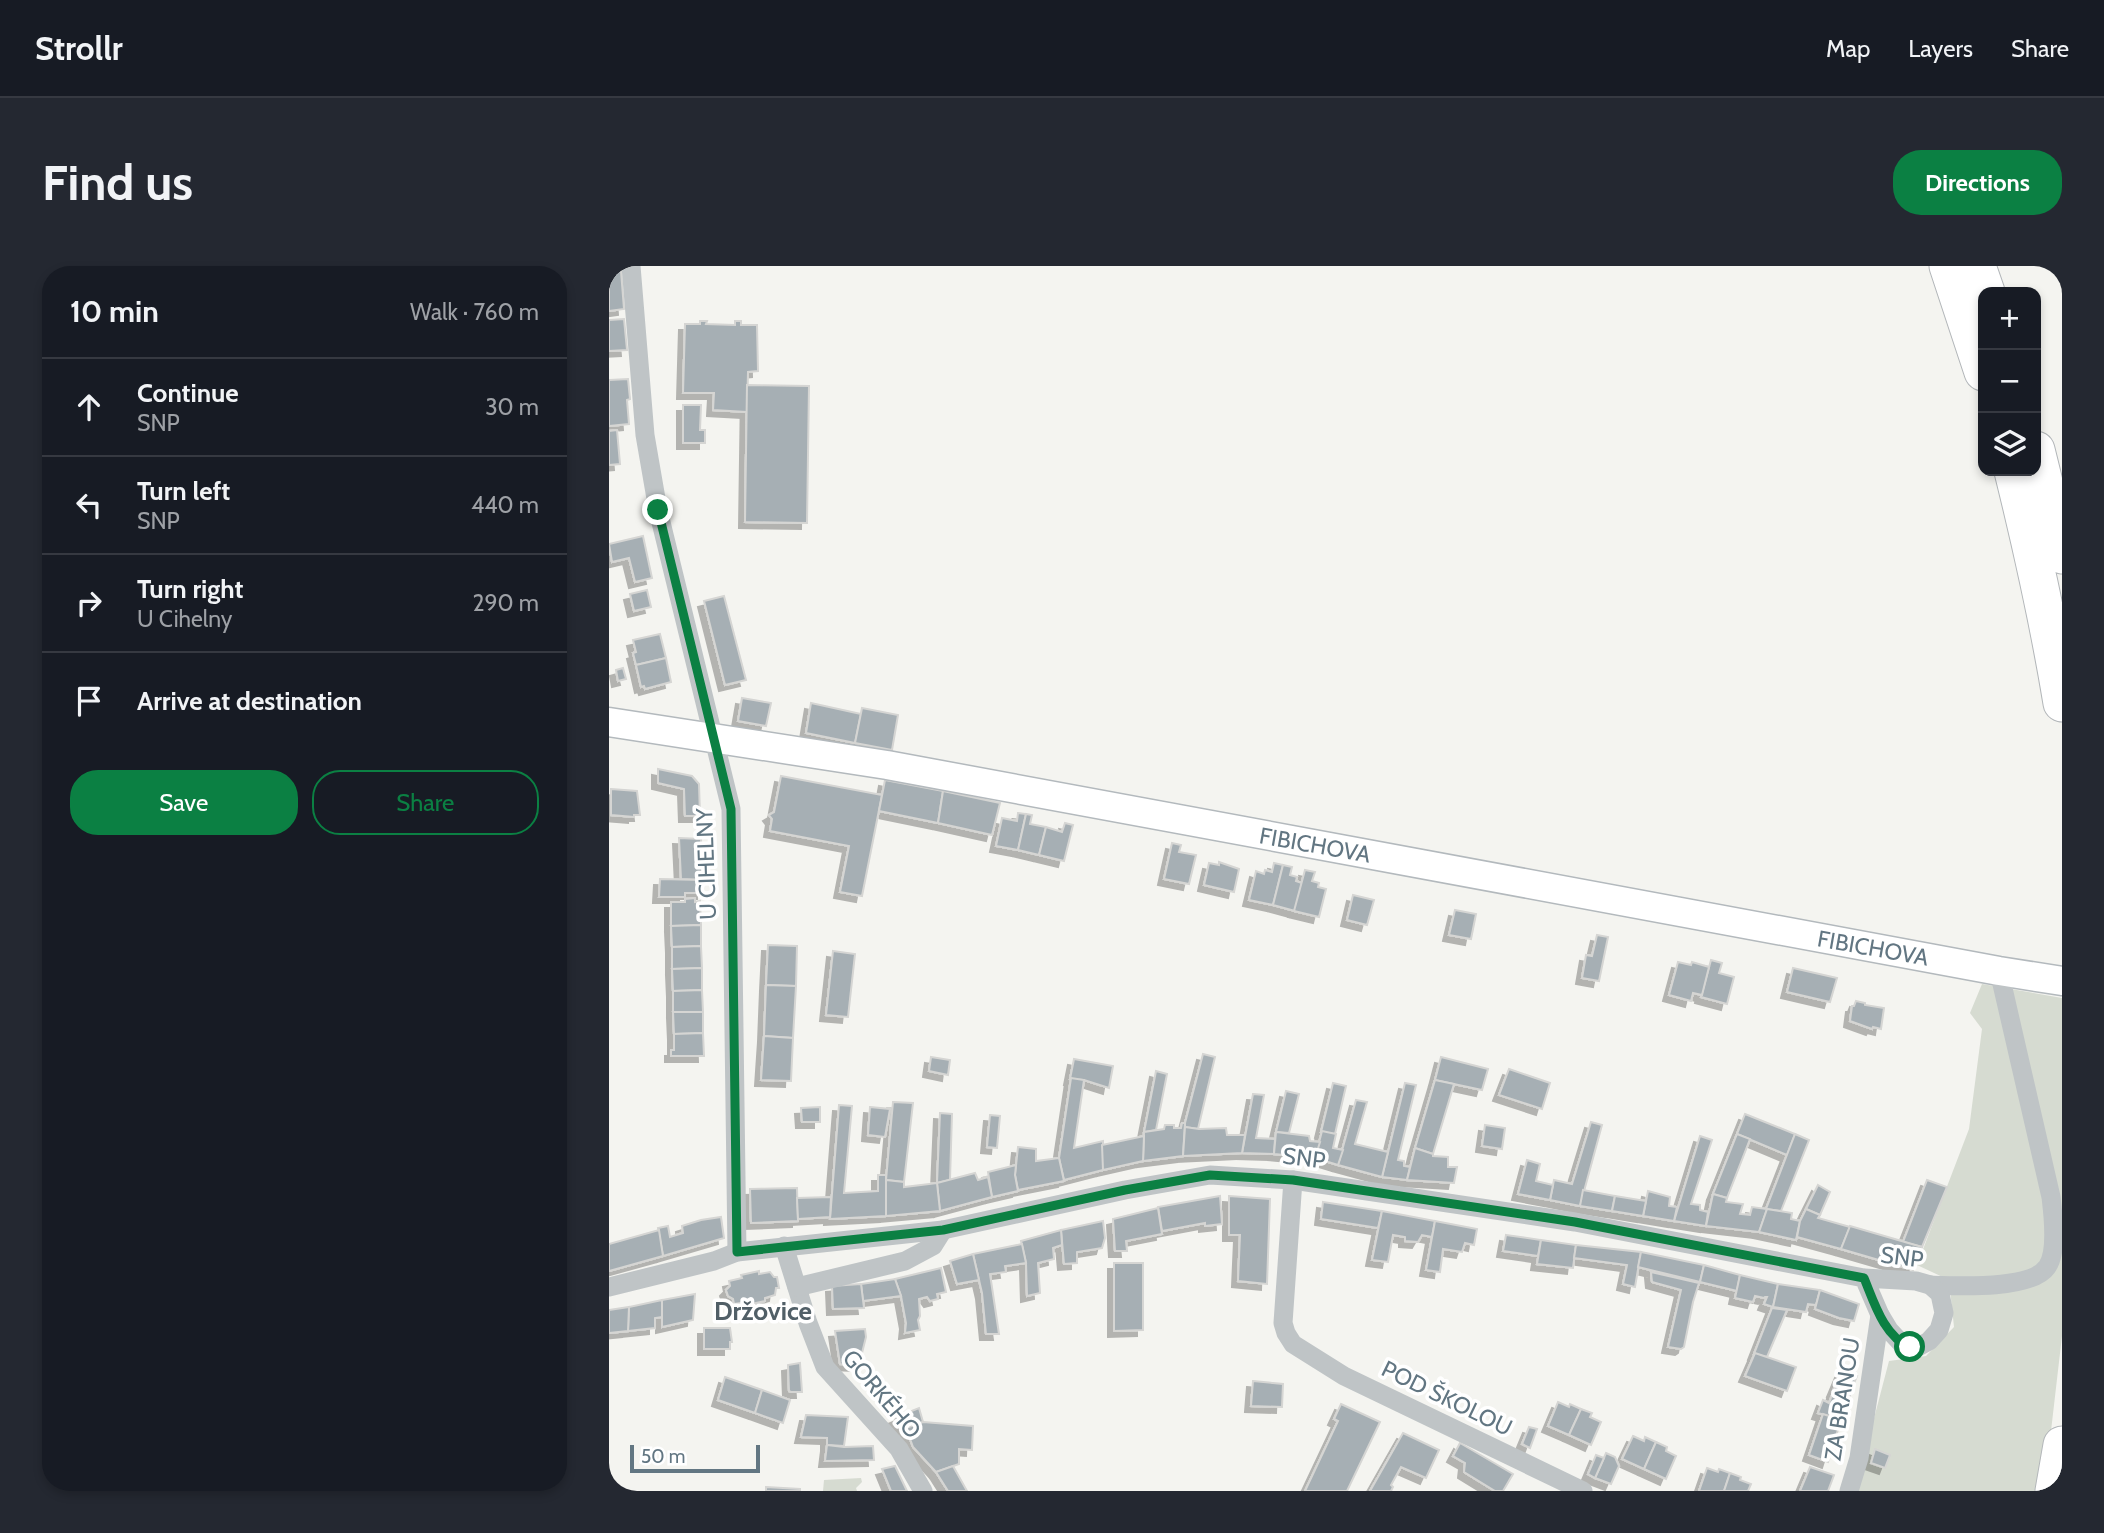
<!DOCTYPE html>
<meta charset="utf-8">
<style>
body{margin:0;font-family:Cabin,sans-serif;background:#242831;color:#f1f3f6}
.controls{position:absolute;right:21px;top:21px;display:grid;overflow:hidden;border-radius:14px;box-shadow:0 4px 10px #0003}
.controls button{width:63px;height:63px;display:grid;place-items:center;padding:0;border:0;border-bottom:2px solid #363941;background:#171b24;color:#f1f3f6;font:35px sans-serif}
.scale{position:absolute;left:21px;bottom:18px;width:130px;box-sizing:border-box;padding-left:7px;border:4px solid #627682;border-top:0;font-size:19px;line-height:24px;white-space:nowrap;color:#627682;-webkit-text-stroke:5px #fff;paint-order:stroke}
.stop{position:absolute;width:21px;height:21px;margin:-16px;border:5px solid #0b8043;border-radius:50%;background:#fff}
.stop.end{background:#0b8043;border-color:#fff;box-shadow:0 2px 7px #0008}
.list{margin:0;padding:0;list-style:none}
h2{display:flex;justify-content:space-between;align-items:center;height:91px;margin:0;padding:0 28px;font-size:30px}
h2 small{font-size:23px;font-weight:400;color:#9ea1a6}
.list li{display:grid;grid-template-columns:46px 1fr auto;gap:21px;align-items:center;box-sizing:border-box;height:98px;padding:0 28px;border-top:2px solid #363941}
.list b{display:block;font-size:26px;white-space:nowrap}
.list p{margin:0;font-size:23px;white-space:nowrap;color:#9ea1a6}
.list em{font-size:23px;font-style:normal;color:#9ea1a6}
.actions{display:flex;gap:14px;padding:21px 28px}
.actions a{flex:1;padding:16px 0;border:2px solid #0b8043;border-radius:28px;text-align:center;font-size:24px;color:#0b8043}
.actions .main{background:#0b8043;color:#fff}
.icon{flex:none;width:38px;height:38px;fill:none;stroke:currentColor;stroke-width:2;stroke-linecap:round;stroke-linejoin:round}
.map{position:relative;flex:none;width:1453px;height:1225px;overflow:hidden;border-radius:28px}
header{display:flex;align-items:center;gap:42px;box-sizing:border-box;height:98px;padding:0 35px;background:#171b24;border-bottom:2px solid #363941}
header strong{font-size:33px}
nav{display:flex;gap:38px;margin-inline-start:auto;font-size:24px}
.intro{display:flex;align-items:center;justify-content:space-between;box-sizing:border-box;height:168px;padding:0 42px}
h1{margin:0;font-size:49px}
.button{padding:18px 32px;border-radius:28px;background:#0b8043;color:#fff;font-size:24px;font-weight:700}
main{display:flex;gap:42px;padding:0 42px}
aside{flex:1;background:#171b24;border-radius:28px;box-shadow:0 4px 10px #0003}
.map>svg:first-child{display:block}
.green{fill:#d6dbd1}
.building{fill:#a6afb4;stroke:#d5d5d3;stroke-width:2;filter:url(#shadow)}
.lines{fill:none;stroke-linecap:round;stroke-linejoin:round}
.secondary-casing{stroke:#b3b9bd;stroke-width:31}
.highway-casing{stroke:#b2b6b9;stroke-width:39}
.street{stroke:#bfc4c6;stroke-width:19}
.secondary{stroke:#fff;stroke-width:28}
.highway{stroke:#fff;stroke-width:37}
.route{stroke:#0b8043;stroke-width:9}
.labels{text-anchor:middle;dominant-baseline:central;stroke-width:7;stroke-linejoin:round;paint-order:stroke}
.street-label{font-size:23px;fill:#627682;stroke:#fff}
.quarter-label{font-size:26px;font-weight:bold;fill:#515f67;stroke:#fff}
</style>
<header>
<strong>Strollr</strong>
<nav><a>Map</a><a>Layers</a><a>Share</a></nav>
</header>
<div class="intro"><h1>Find us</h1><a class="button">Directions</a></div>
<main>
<aside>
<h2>10 min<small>Walk · 760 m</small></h2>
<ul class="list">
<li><svg class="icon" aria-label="ahead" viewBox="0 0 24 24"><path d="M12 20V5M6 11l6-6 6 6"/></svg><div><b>Continue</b><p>SNP</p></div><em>30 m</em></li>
<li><svg class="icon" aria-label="left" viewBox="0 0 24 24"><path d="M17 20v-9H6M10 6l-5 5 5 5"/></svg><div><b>Turn left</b><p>SNP</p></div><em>440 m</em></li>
<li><svg class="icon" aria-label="right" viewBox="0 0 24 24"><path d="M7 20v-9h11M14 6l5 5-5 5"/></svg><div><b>Turn right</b><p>U Cihelny</p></div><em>290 m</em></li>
<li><svg class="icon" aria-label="arrive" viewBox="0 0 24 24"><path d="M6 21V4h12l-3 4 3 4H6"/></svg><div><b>Arrive at destination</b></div></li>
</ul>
<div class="actions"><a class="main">Save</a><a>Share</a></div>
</aside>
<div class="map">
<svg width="1453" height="1225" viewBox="0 0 1453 1225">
<defs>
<filter id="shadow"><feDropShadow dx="-6" dy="6" stdDeviation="0" flood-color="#0004"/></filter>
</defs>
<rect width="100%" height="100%" fill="#f4f4f0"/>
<g class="green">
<polygon points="1373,718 1453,732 1453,1070 1442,1165 1430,1225 1246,1225 1280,1095 1317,1090 1345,1061 1340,1014 1308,999 1360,863 1373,763 1361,747"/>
<polygon points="252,1212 253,1216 247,1222 248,1225 214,1225 215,1214"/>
</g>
<g class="building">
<polygon points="12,5 15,43 0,45 0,6"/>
<polygon points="15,53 18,84 0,85 0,54"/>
<polygon points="91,55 98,55 97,58 126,59 126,55 132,55 132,59 148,59 149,105 139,106 138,146 104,144 105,127 74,127 76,58 91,58"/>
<polygon points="19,113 21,133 18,134 20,158 0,160 0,114"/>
<polygon points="138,119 200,120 198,257 136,256"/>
<polygon points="74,139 92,139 91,164 96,164 96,177 74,177"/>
<polygon points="8,164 11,198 0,199 0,165"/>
<polygon points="34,270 43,312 26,316 20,292 3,296 0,278"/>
<polygon points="38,324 42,341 25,345 21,328"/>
<polygon points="115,330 137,414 116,419 95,335"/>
<polygon points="51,368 57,392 27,399 24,387 27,386 24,374"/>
<polygon points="57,392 62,416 36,423 35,420 32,421 27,399"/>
<polygon points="14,402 17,413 9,415 7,404"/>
<polygon points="133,432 162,437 157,460 129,455"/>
<polygon points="202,437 252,448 246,477 197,467"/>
<polygon points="253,442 289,449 283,484 246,477"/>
<polygon points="49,503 83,510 90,518 91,550 76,550 75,523 49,517"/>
<polygon points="172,510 273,529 253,630 231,626 240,580 161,565 163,553 160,549 165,546"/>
<polygon points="276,514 334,525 329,557 270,545"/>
<polygon points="2,523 28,525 31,549 25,549 25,551 2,549"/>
<polygon points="334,525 391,537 383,569 329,557"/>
<polygon points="409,547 417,548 409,584 387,580 393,552 408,555"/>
<polygon points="417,548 423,549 421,558 437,561 430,589 409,584"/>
<polygon points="456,557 464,559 455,595 430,589 437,561 453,566"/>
<polygon points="70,572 92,573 94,614 72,613"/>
<polygon points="563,577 572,579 570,586 587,589 580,618 555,613"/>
<polygon points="610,596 630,603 625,626 595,619 600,597 610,599"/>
<polygon points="665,597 674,599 664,639 640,634 647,605 655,608 656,604 663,606"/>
<polygon points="674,599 683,601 681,609 688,611 687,615 693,617 686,645 664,639"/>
<polygon points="696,604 706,606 703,615 710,617 709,621 717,623 710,651 685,645"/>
<polygon points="51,613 94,614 94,627 76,627 76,631 50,631"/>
<polygon points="744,629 765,634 758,659 738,654"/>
<polygon points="86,632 86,636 91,635 92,659 62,660 62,636 76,636 76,633"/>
<polygon points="846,644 867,648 862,673 840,669"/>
<polygon points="92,659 92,680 63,681 62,660"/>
<polygon points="988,669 999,671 990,715 973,712 977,689 983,690"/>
<polygon points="159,679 188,680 187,720 157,719"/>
<polygon points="92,680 93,702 63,703 63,681"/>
<polygon points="224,685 246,688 239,751 217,749"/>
<polygon points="1102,694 1113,697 1110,707 1125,711 1118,738 1092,731"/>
<polygon points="1069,696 1082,699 1083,696 1100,701 1093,729 1084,727 1082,735 1060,729"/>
<polygon points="93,702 93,724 64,725 63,703"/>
<polygon points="1184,702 1228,712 1221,736 1178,726"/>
<polygon points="157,719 187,720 184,772 155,770"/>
<polygon points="93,724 94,746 64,746 64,725"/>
<polygon points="1247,735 1256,737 1256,739 1275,742 1272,763 1264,761 1263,763 1241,755 1243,740 1245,740"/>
<polygon points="64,746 94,746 94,767 65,768"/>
<polygon points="94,767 95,790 62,790 62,784 65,784 65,768"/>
<polygon points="155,770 184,772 182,815 152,814"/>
<polygon points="594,788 606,791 589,863 576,861 576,857"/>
<polygon points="322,791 341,794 339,809 320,805"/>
<polygon points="832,791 879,803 873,824 826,814"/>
<polygon points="465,793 504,800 500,822 475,814 461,813"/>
<polygon points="900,803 941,817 933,843 890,829"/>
<polygon points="547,805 558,808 547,864 535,866"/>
<polygon points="462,812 475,814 465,882 494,875 494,904 455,914 450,892"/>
<polygon points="826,814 845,818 824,888 806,882"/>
<polygon points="724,817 737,820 726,868 712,866"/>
<polygon points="796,817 807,819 789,894 795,895 795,900 801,901 798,914 773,911"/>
<polygon points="677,825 690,828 680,867 667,866"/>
<polygon points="644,828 655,829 647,872 666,873 665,888 633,887"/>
<polygon points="747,834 758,836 746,878 779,886 773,911 729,899"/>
<polygon points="284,836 304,837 295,916 277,914"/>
<polygon points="230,839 243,840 235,927 269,925 269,909 277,909 277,950 221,953"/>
<polygon points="211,841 211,856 193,856 192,842"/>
<polygon points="261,841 281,843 276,871 259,869"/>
<polygon points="331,847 343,848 341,914 328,917"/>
<polygon points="1136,848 1186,868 1178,889 1128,868"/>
<polygon points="381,849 391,850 388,882 378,881"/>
<polygon points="982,856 993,859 971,940 941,934 945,914 963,918"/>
<polygon points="573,857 576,857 574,890 534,895 535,866 555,863 556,859 565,859 565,862 572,862"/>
<polygon points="876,859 896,862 893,883 873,880"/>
<polygon points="576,861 590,863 617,862 618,869 636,869 633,887 574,890"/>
<polygon points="713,865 727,868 724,882 734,884 729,899 706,892"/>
<polygon points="667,866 700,870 701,875 711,876 706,892 665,888"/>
<polygon points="1128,868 1141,873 1118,932 1104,928"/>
<polygon points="1186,868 1200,874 1172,945 1157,943"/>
<polygon points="535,870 534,895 494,904 493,879"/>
<polygon points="1091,870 1103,874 1082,938 1091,939 1091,944 1099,946 1097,960 1065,955"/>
<polygon points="409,881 427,883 427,895 450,892 455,915 409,924 406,909"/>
<polygon points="806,882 824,888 824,890 839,891 839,901 848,901 845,917 798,914"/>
<polygon points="918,894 931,898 927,915 944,919 941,934 909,928"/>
<polygon points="407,899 406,909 409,925 383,931 379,906"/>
<polygon points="366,907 369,914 379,911 383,931 331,945 328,917"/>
<polygon points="277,914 295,916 295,921 328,917 331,945 277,950"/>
<polygon points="1318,914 1338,921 1313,981 1294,976"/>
<polygon points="1209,919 1221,926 1211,949 1197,943"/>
<polygon points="188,922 189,955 142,957 141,923"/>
<polygon points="974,924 1006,930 1003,945 971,940"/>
<polygon points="1039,925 1061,931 1060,940 1068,941 1065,955 1034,950"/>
<polygon points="1104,928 1118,932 1117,936 1134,938 1131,948 1141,949 1143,941 1158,943 1150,966 1097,960"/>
<polygon points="611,930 613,958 596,960 596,957 553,965 549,941"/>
<polygon points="620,930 661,933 658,1018 629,1015 631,969 620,969"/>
<polygon points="1006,930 1037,935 1034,950 1003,945"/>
<polygon points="222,931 221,951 189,953 188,932"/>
<polygon points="714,936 773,945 769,962 712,953"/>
<polygon points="549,942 553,968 517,975 518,985 506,985 504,953"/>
<polygon points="1158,943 1183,947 1182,953 1191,955 1187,974 1150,966"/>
<polygon points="1197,943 1211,949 1209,952 1241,961 1232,983 1188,971 1191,955"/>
<polygon points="773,945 826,955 823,971 813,969 809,976 796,975 796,971 784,969 779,996 763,994"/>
<polygon points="112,951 115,972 54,990 49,962 59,960 61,971 74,967 73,960 92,954"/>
<polygon points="494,955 496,972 493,982 468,986 468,997 455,998 452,964"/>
<polygon points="826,955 868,963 865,979 856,977 853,986 834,983 831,1006 817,1004"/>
<polygon points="1241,960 1313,981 1304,1004 1232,983"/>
<polygon points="50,964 54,990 0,1005 0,978"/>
<polygon points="452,964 453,979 444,982 445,993 429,997 431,1027 418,1030 417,997 412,975"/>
<polygon points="897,969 932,974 929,990 894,985"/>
<polygon points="932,974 967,979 964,1002 928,998"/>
<polygon points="413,978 417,997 396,1000 397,1006 381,1008 390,1068 377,1068 373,1027 364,988"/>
<polygon points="967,979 1032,986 1026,1021 1014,1018 1018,999 965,992"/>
<polygon points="1032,986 1095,999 1091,1016 1029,1001"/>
<polygon points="364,988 370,1014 348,1018 341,995"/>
<polygon points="505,997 534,997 534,1064 505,1065"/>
<polygon points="1095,999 1131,1009 1128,1025 1091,1016"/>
<polygon points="332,1002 337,1026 328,1028 329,1033 321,1035 318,1031 310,1033 311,1050 309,1054 311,1064 296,1067 297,1057 292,1030 286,1013"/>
<polygon points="150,1005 150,1008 161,1006 165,1011 168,1011 170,1022 167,1022 166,1029 156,1032 156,1035 138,1039 138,1036 125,1038 124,1033 119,1030 117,1024 121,1020 120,1015 133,1012 132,1009"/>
<polygon points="1042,1006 1090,1017 1084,1036 1075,1081 1072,1083 1059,1081 1072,1024 1043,1016"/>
<polygon points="1131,1009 1169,1018 1164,1041 1155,1038 1158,1031 1156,1031 1155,1032 1146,1030 1144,1036 1126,1032"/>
<polygon points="286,1013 292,1030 254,1035 252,1018"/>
<polygon points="252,1018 255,1042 224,1043 223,1020"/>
<polygon points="1169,1018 1211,1024 1207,1039 1199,1038 1197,1046 1164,1041"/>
<polygon points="1211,1024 1250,1038 1245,1055 1230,1052 1206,1043"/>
<polygon points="86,1028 84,1054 53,1061 53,1034"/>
<polygon points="53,1034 53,1051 46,1052 46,1062 19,1065 20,1041"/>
<polygon points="20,1041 19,1065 0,1067 0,1044"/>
<polygon points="1163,1042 1178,1044 1158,1091 1145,1088"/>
<polygon points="95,1062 121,1062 123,1076 121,1076 121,1083 95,1083"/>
<polygon points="256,1063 257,1071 250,1099 231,1098 226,1065"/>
<polygon points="1146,1087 1187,1101 1178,1125 1136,1110"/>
<polygon points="191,1097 193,1126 182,1126 180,1125 179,1099"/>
<polygon points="1232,1106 1248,1110 1240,1129 1224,1125"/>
<polygon points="116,1111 153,1124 146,1147 109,1134"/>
<polygon points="644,1115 674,1118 673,1141 642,1140"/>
<polygon points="153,1124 181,1134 174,1157 146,1147"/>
<polygon points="1225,1124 1241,1129 1232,1154 1209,1147 1214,1134 1220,1137"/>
<polygon points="949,1136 960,1141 961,1138 972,1143 960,1169 939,1160"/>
<polygon points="732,1138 771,1156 738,1225 696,1225 729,1155 725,1153"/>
<polygon points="310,1142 314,1156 293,1164 285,1152"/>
<polygon points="972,1143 983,1147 981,1151 992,1156 982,1179 960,1169"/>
<polygon points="1214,1148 1232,1154 1219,1196 1200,1189"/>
<polygon points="197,1149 239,1151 235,1180 218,1179 218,1172 192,1171"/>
<polygon points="314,1156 364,1160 363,1184 350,1183 350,1198 327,1206 304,1181 297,1162"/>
<polygon points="920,1161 928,1163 921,1182 913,1178"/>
<polygon points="794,1167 830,1184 817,1212 792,1201 782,1219 784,1221 782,1225 761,1225"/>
<polygon points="1024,1170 1035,1175 1036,1171 1047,1176 1035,1203 1013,1193"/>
<polygon points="1047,1176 1058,1181 1057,1185 1067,1190 1057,1213 1035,1203"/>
<polygon points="851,1177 904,1208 894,1225 886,1225 855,1206 856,1197 844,1190"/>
<polygon points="218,1179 235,1181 264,1180 265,1194 216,1195"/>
<polygon points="1266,1183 1281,1189 1276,1202 1262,1197"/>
<polygon points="997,1187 1006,1191 1010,1200 1002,1218 986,1212"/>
<polygon points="987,1189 995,1192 986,1212 979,1208"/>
<polygon points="286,1200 298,1225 282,1225 273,1203"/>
<polygon points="344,1200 358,1225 339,1225 327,1206"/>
<polygon points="1201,1201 1225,1209 1219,1225 1191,1225"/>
<polygon points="1098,1202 1109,1206 1110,1203 1121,1207 1115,1225 1090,1225"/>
<polygon points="1121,1207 1132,1211 1131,1214 1142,1218 1139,1225 1115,1225"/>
<polygon points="157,1221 191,1223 191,1225 157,1225"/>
</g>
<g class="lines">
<g class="secondary-casing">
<polyline id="secondary" points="0,456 278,499 1390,705 1453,715"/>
</g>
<g class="highway-casing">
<g id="highway">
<polyline points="1339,0 1374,106"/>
<polyline points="1368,0 1377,26"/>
<polyline points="1427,184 1453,289"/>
<path d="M1404,205C1423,282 1440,358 1453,437"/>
<polyline points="1445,1225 1453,1179"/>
</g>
</g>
<g class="street">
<polyline points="22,0 36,169 49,244 122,543 128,986"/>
<polyline points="684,914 674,1057 677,1067 684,1078 735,1110 974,1225"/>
<polyline points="175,980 199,1057 216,1101 290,1183 314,1225"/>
<path d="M1321,1019C1348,1020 1422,1024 1438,1001C1449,986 1444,948 1442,931L1390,705"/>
<polyline points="0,1021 105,995 128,986 334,964 516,924 601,909 684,914 966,956 1255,1012 1307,1015 1321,1019 1331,1028 1335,1047 1330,1064 1320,1075 1309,1081 1301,1081 1293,1078 1280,1064 1271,1049 1255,1012"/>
<polyline points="188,1021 296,995 324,980 334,964"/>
<polyline points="1240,1225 1250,1192 1271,1049"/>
</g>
<use href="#secondary" class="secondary"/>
<use href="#highway" class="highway"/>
</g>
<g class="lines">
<path class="route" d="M49,244L122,543L128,986L334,964L516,924L601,909L684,914L966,956L1255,1012C1265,1036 1275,1071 1301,1081"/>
</g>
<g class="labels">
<g class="street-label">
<text transform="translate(706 579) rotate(10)">FIBICHOVA</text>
<text transform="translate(97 598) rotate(-92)">U CIHELNY</text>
<text transform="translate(1264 682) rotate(10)">FIBICHOVA</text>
<text transform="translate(695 892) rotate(7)">SNP</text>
<text transform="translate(1293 991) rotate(7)">SNP</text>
<text transform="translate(273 1128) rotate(50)">GORKÉHO</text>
<text transform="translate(838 1132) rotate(26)">POD ŠKOLOU</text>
<text transform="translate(1233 1133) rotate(-81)">ZA BRANOU</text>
</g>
<g class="quarter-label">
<text x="154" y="1045">Držovice</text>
</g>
</g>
</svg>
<div class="controls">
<button>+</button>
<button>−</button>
<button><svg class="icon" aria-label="layers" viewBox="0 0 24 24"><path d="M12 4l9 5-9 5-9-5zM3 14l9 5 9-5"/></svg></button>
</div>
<div class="scale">50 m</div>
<div class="stop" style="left:1301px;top:1081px"></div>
<div class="stop end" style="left:49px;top:244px"></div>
</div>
</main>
